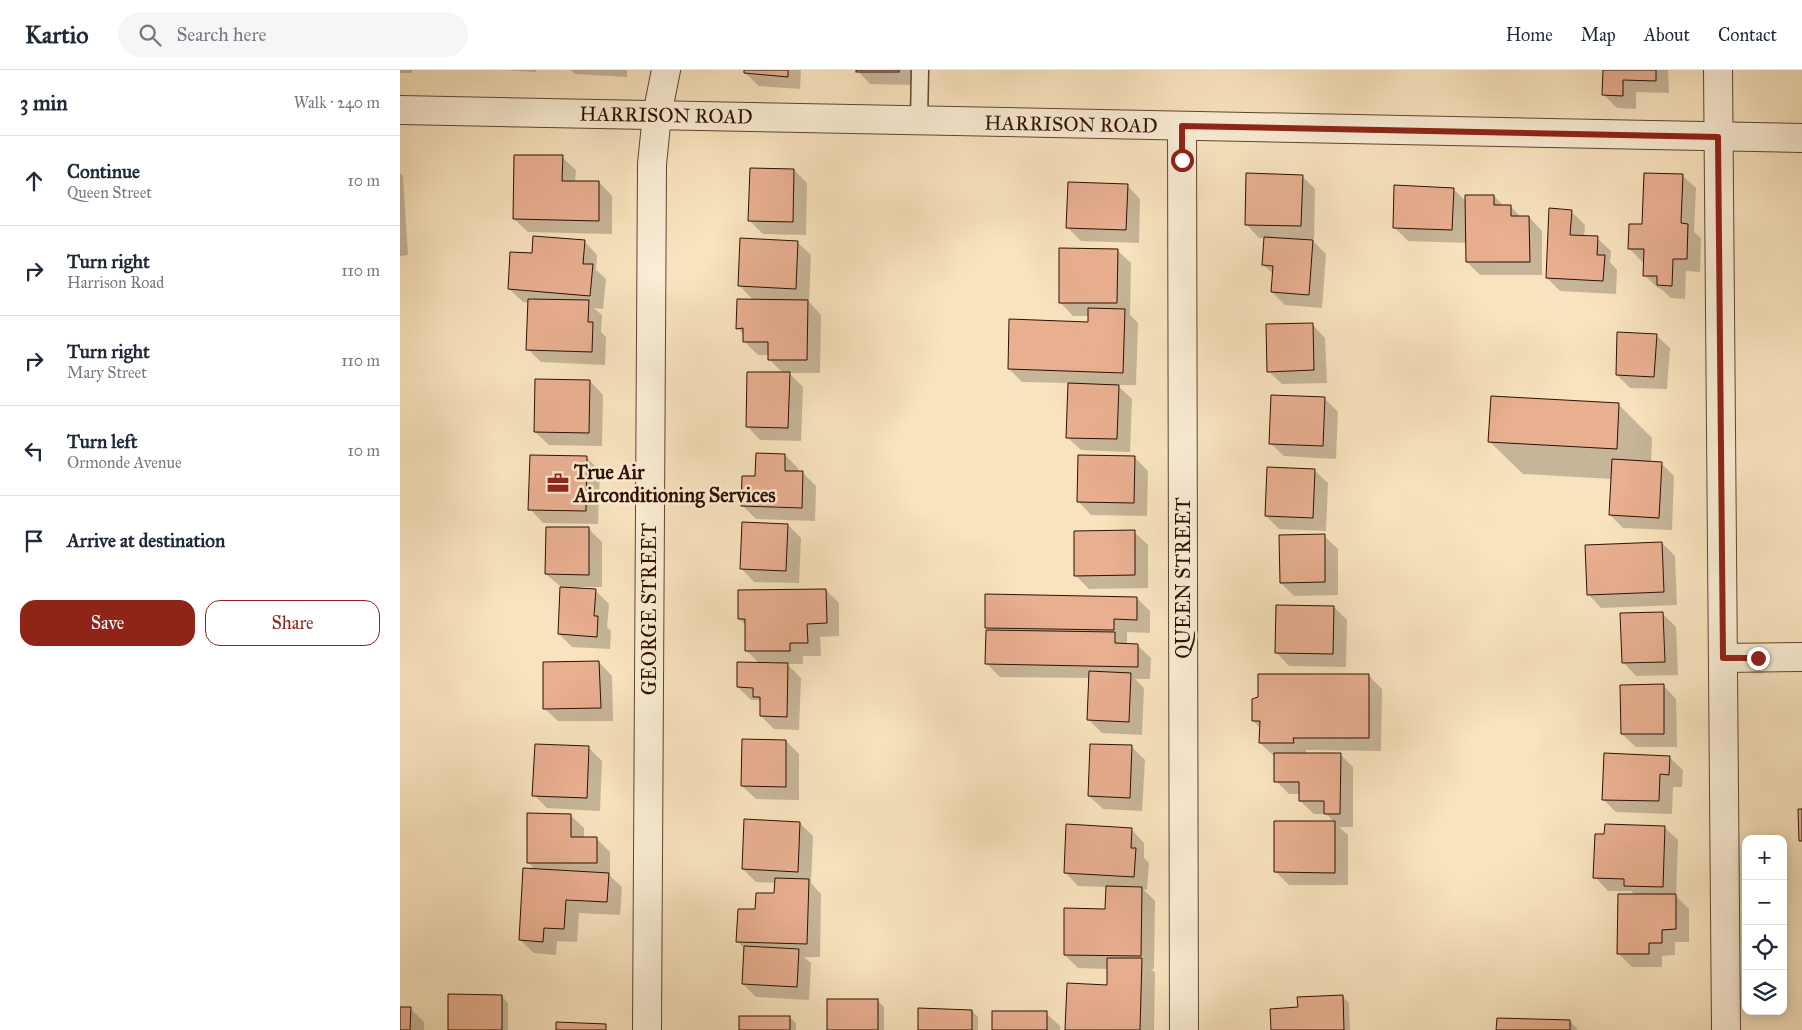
<!DOCTYPE html>
<meta charset="utf-8">
<style>
body{margin:0;font-family:"IM FELL Great Primer",serif;background:#f6f6f7;color:#1f2937}
.controls{position:absolute;right:15px;bottom:15px;display:grid;overflow:hidden;border-radius:10px;box-shadow:0 2px 12px #0003}
.controls button{width:45px;height:45px;display:grid;place-items:center;padding:0;border:0;border-bottom:1px solid #e0e1e3;background:#fff;color:#1f2937;font:25px sans-serif}
.stop{position:absolute;width:15px;height:15px;margin:-11px;border:4px solid #8f2418;border-radius:50%;background:#fff}
.stop.end{background:#8f2418;border-color:#fff;box-shadow:0 1px 5px #0008}
.list{margin:0;padding:0;list-style:none}
h2{display:flex;justify-content:space-between;align-items:center;height:65px;margin:0;padding:0 20px;font-size:21px}
h2 small{font-size:16px;font-weight:400;color:#747a83}
.list li{display:grid;grid-template-columns:32px 1fr auto;gap:15px;align-items:center;box-sizing:border-box;height:90px;padding:0 20px;border-top:1px solid #e0e1e3}
.list b{display:block;font-size:19px;white-space:nowrap}
.list p{margin:0;font-size:16px;white-space:nowrap;color:#747a83}
.list em{font-size:16px;font-style:normal;color:#747a83}
.actions{display:flex;gap:10px;padding:15px 20px}
.actions a{flex:1;padding:11px 0;border:1px solid #8f2418;border-radius:15px;text-align:center;font-size:18px;color:#8f2418}
.actions .main{background:#8f2418;color:#fff}
.icon{flex:none;width:28px;height:28px;fill:none;stroke:currentColor;stroke-width:2;stroke-linecap:round;stroke-linejoin:round}
.map{position:relative;flex:none;width:1402px;height:960px;overflow:hidden}
header{display:flex;align-items:center;gap:30px;box-sizing:border-box;height:70px;padding:0 25px;background:#fff;border-bottom:1px solid #e0e1e3}
header strong{font-size:24px}
nav{display:flex;gap:28px;margin-inline-start:auto;font-size:18px}
.search{width:350px;height:45px;background:#f6f6f7;display:flex;align-items:center;gap:12px;box-sizing:border-box;padding:0 18px;border-radius:28px;color:#747a83;font-size:19px}
main{display:flex}
aside{flex:1;background:#fff}
.map>svg:first-child{display:block}
.shadow{fill:#0003}
.building{fill:#e8af91;stroke:#2f0f02}
.lines{fill:none;stroke-linecap:round;stroke-linejoin:round}
.service-casing{stroke:#614431;stroke-width:19}
.minor-casing{stroke:#614431;stroke-width:30}
.service{stroke:#faedd5;stroke-width:16}
.minor{stroke:#faedd5;stroke-width:28}
.route{stroke:#8f2418;stroke-width:6}
.labels{text-anchor:middle;dominant-baseline:central;stroke-width:5;stroke-linejoin:round;paint-order:stroke}
.street-label{font-size:20px;fill:#2f0f02;stroke:#faedd5}
.poi-label{font-size:20px;font-weight:bold;fill:#2f0f02;stroke:#faedd5;text-anchor:start}
</style>
<header>
<strong>Kartio</strong>
<div class="search"><svg class="icon" aria-label="search" viewBox="0 0 24 24"><circle cx="10" cy="10" r="6"/><path d="M15 15l6 6"/></svg>Search here</div>
<nav><a>Home</a><a>Map</a><a>About</a><a>Contact</a></nav>
</header>
<main>
<aside>
<h2>3 min<small>Walk · 240 m</small></h2>
<ul class="list">
<li><svg class="icon" aria-label="ahead" viewBox="0 0 24 24"><path d="M12 20V5M6 11l6-6 6 6"/></svg><div><b>Continue</b><p>Queen Street</p></div><em>10 m</em></li>
<li><svg class="icon" aria-label="right" viewBox="0 0 24 24"><path d="M7 20v-9h11M14 6l5 5-5 5"/></svg><div><b>Turn right</b><p>Harrison Road</p></div><em>110 m</em></li>
<li><svg class="icon" aria-label="right" viewBox="0 0 24 24"><path d="M7 20v-9h11M14 6l5 5-5 5"/></svg><div><b>Turn right</b><p>Mary Street</p></div><em>110 m</em></li>
<li><svg class="icon" aria-label="left" viewBox="0 0 24 24"><path d="M17 20v-9H6M10 6l-5 5 5 5"/></svg><div><b>Turn left</b><p>Ormonde Avenue</p></div><em>10 m</em></li>
<li><svg class="icon" aria-label="arrive" viewBox="0 0 24 24"><path d="M6 21V4h12l-3 4 3 4H6"/></svg><div><b>Arrive at destination</b></div></li>
</ul>
<div class="actions"><a class="main">Save</a><a>Share</a></div>
</aside>
<div class="map">
<svg width="1402" height="960" viewBox="0 0 1402 960">
<rect width="100%" height="100%" fill="#f8e3be"/>
<filter id="stains"><feTurbulence type="fractalNoise" baseFrequency=".004" numOctaves="4"/><feColorMatrix values="0 0 0 0 .2 0 0 0 0 .09 0 0 0 0 .02 0 0 0 .5 -.17"/></filter>
<radialGradient id="worn" r=".72"><stop offset=".6" stop-color="#630" stop-opacity="0"/><stop offset="1" stop-color="#630" stop-opacity=".3"/></radialGradient>
<g class="shadow">
<rect x="0" y="0" width="12" height="3"/>
<polygon points="105,0 136,0 136,2"/>
<polygon points="171,0 227,0 227,7 175,4"/>
<polygon points="346,0 401,0 400,19 359,16 345,3"/>
<polygon points="457,0 512,0 511,15 470,14"/>
<polygon points="1204,0 1268,0 1269,23 1236,22 1236,39 1217,38 1204,25"/>
<polygon points="162,87 176,100 175,112 199,112 212,126 212,164 128,162 114,149"/>
<polygon points="394,100 407,113 406,165 363,164 349,150"/>
<polygon points="0,103 3,106 8,185 0,186"/>
<polygon points="1282,105 1296,118 1294,162 1301,168 1300,202 1286,201 1285,229 1271,228 1261,219 1258,218 1244,205 1245,192 1242,192 1229,178"/>
<polygon points="902,106 915,119 914,169 911,169 926,184 922,238 885,235 872,222 873,204 863,195 865,168 859,168 846,154"/>
<polygon points="727,115 740,129 739,173 681,171 668,158"/>
<polygon points="1053,119 1067,132 1094,126 1105,137 1111,137 1121,147 1129,147 1142,161 1142,205 1080,205 1067,192 1067,173 1008,171 994,157"/>
<polygon points="1171,141 1185,155 1184,167 1197,168 1211,181 1210,192 1217,200 1216,224 1160,221 1147,208"/>
<polygon points="184,171 197,185 196,200 206,209 203,239 194,238 202,245 201,262 206,267 205,295 141,292 128,279 129,233 123,232 109,219 134,185"/>
<polygon points="397,172 411,185 409,232 421,245 420,303 389,303 403,317 401,371 360,370 347,356 384,304 370,290 370,285 358,285 344,271 344,265 338,258 354,231 339,215"/>
<polygon points="717,180 731,193 730,245 738,253 736,315 717,315 732,329 730,382 681,380 667,367 669,313 622,312 609,299 689,253 689,246 673,246 660,232"/>
<polygon points="912,254 925,268 927,313 882,314 868,301"/>
<polygon points="1256,265 1270,278 1267,319 1230,318 1217,305"/>
<polygon points="190,311 203,325 202,376 149,375 135,362"/>
<polygon points="924,328 938,342 936,389 884,386 870,373"/>
<polygon points="1219,335 1252,368 1251,393 1261,393 1274,406 1272,460 1223,458 1210,445 1212,409 1123,404 1089,371"/>
<polygon points="385,385 398,398 398,403 403,403 416,416 415,451 356,449 342,435 356,408"/>
<polygon points="186,387 200,401 198,454 143,453 130,439"/>
<polygon points="734,387 748,401 747,446 691,445 678,431"/>
<polygon points="914,400 928,413 926,461 879,459 866,446"/>
<polygon points="388,455 401,468 399,513 354,512 341,498"/>
<polygon points="189,459 202,472 202,517 178,517 178,520 195,520 209,534 207,557 211,561 210,579 172,577 159,564 161,517 146,504"/>
<polygon points="734,462 748,475 748,518 689,519 675,505"/>
<polygon points="924,466 938,479 938,525 894,526 881,513"/>
<polygon points="1262,473 1275,486 1277,535 1201,538 1188,524"/>
<polygon points="426,520 439,533 439,566 420,567 421,586 403,586 403,594 387,594 401,608 399,660 374,659 361,646 361,633 358,630 351,630 338,617 359,593 347,581 347,556 339,549"/>
<polygon points="737,528 750,541 750,563 727,562 727,575 737,575 751,588 750,609 735,609 744,618 742,665 702,663 688,649 690,608 600,607 587,594 590,562 586,558"/>
<polygon points="934,537 947,550 946,597 889,596 876,582"/>
<polygon points="1263,544 1276,557 1278,605 1236,606 1223,592"/>
<polygon points="199,592 212,606 213,651 158,651 144,638"/>
<polygon points="969,606 982,619 981,681 906,680 906,684 940,684 953,697 953,757 939,757 948,765 948,815 889,815 876,802 934,752 926,744 914,744 900,731 900,724 889,724 876,711 876,686 874,686 860,673 861,659 853,651"/>
<polygon points="1263,615 1276,629 1277,677 1236,677 1222,664"/>
<polygon points="386,671 399,684 399,730 356,729 342,716"/>
<polygon points="731,676 745,690 742,741 703,739 689,726"/>
<polygon points="188,677 202,691 200,741 147,738 134,725"/>
<polygon points="1269,687 1283,700 1282,717 1273,717 1272,744 1216,742 1203,729"/>
<polygon points="170,745 184,758 184,769 197,769 210,782 210,806 222,817 220,845 179,843 177,872 157,871 156,885 134,883 120,870 135,800 128,792"/>
<polygon points="400,753 413,766 411,813 421,824 420,887 404,887 411,893 409,930 356,927 343,914 345,879 338,872 356,841 375,825 376,813 356,812 343,799"/>
<polygon points="1264,757 1278,770 1276,826 1289,839 1289,872 1275,872 1275,885 1262,886 1262,897 1232,897 1219,884 1235,825 1231,821 1208,821 1195,807"/>
<polygon points="731,759 744,773 744,788 749,793 747,820 743,819 755,831 754,899 751,899 755,903 754,960 667,960 708,916 708,899 678,898 665,885 706,840 707,817 678,816 665,802"/>
<polygon points="102,926 108,933 108,960 49,960"/>
<polygon points="942,926 949,933 950,960 872,960 899,938"/>
<polygon points="478,931 484,937 484,960 428,960"/>
<polygon points="0,938 10,938 24,952 24,960 0,960"/>
<polygon points="572,941 578,947 578,960 519,960"/>
<polygon points="646,943 660,956 660,960 593,960"/>
<polygon points="389,947 396,953 396,960 341,960"/>
<polygon points="1170,951 1178,960 1098,960"/>
</g>
<g class="building">
<polygon points="344,0 388,0 388,7 344,3"/>
<rect x="456" y="0" width="43" height="2"/>
<polygon points="1203,0 1256,0 1256,11 1223,10 1223,26 1202,25"/>
<polygon points="114,85 163,85 162,111 199,111 199,151 113,149"/>
<polygon points="350,98 394,99 393,152 348,151"/>
<polygon points="846,103 903,105 901,156 845,155"/>
<polygon points="1244,103 1283,104 1281,153 1288,154 1287,189 1273,189 1272,216 1257,215 1257,206 1243,206 1244,179 1228,179 1229,154 1242,154"/>
<polygon points="668,112 728,114 726,160 666,158"/>
<polygon points="994,115 1054,118 1052,160 993,158"/>
<polygon points="1065,125 1094,125 1094,135 1111,135 1111,146 1129,146 1130,192 1066,192"/>
<polygon points="1149,138 1172,140 1170,165 1198,166 1197,185 1205,185 1203,211 1146,208"/>
<polygon points="133,166 185,170 183,194 193,194 190,226 108,219 110,182 132,183"/>
<polygon points="864,167 913,170 909,225 871,222 873,196 862,195"/>
<polygon points="340,168 398,171 396,219 338,216"/>
<polygon points="659,178 718,179 717,233 659,233"/>
<polygon points="128,229 189,230 188,252 193,252 192,282 126,280"/>
<polygon points="337,229 408,230 407,290 368,290 368,272 343,272 343,258 336,259"/>
<polygon points="688,238 725,239 723,303 608,299 609,249 688,252"/>
<polygon points="913,253 914,300 867,302 866,254"/>
<polygon points="1217,262 1257,264 1254,307 1216,305"/>
<polygon points="347,302 390,302 388,358 346,357"/>
<polygon points="135,309 190,310 189,363 134,362"/>
<polygon points="668,313 719,315 717,369 666,368"/>
<polygon points="871,325 925,327 923,376 869,374"/>
<polygon points="1091,326 1219,333 1217,379 1088,372"/>
<polygon points="356,383 385,384 385,401 403,401 402,438 341,436 342,406 355,406"/>
<polygon points="130,385 187,386 186,441 128,440"/>
<polygon points="678,385 735,386 734,433 677,432"/>
<polygon points="1212,389 1262,392 1259,448 1209,445"/>
<polygon points="867,397 915,399 913,448 865,446"/>
<polygon points="342,452 388,454 386,501 340,499"/>
<polygon points="146,457 189,457 189,505 145,504"/>
<polygon points="735,460 735,505 674,506 674,461"/>
<polygon points="925,464 925,512 880,513 879,465"/>
<polygon points="1262,472 1264,522 1187,525 1185,475"/>
<polygon points="160,517 196,519 194,546 198,546 197,567 158,564"/>
<polygon points="426,519 427,553 407,554 408,573 390,573 390,581 345,581 345,549 338,549 338,520"/>
<polygon points="585,524 737,527 737,550 714,549 714,560 585,558"/>
<polygon points="876,535 934,536 933,584 875,583"/>
<polygon points="1263,542 1265,592 1222,593 1220,543"/>
<polygon points="586,560 715,562 715,573 738,574 738,597 585,594"/>
<polygon points="199,591 201,638 143,639 143,592"/>
<polygon points="337,592 388,593 387,647 360,646 360,627 353,627 353,618 337,617"/>
<polygon points="689,601 731,603 729,652 687,650"/>
<polygon points="858,604 969,604 969,668 893,668 894,673 859,673 860,651 852,651 852,629 858,627"/>
<polygon points="1264,614 1264,664 1221,664 1220,615"/>
<polygon points="342,669 386,670 386,717 341,716"/>
<polygon points="135,674 189,676 187,728 132,726"/>
<polygon points="690,674 732,675 730,728 688,726"/>
<polygon points="874,683 941,683 940,744 924,744 924,731 899,731 899,712 874,712"/>
<polygon points="1204,683 1270,686 1269,705 1260,704 1259,731 1202,730"/>
<polygon points="1398,739 1402,739 1402,771 1399,771"/>
<polygon points="127,743 171,744 171,767 197,767 197,793 127,793"/>
<polygon points="344,749 400,752 398,802 342,799"/>
<polygon points="874,751 935,751 935,803 874,802"/>
<polygon points="666,754 732,758 731,778 736,778 734,807 664,803"/>
<polygon points="1205,754 1265,756 1263,817 1224,816 1224,809 1193,808 1195,764 1204,764"/>
<polygon points="123,798 209,803 207,832 166,830 164,859 144,858 143,872 119,870"/>
<polygon points="375,808 409,809 407,874 336,872 338,839 355,839 356,823 374,823"/>
<polygon points="706,816 742,817 741,886 664,885 664,838 705,839"/>
<polygon points="1218,824 1276,824 1276,859 1262,860 1262,873 1249,873 1249,884 1217,884"/>
<polygon points="344,876 399,879 397,917 342,914"/>
<polygon points="707,888 742,888 740,960 665,960 667,913 707,915"/>
<polygon points="48,924 102,925 102,960 48,960"/>
<polygon points="943,925 944,960 871,960 870,939 898,937 897,927"/>
<rect x="427" y="929" width="51" height="31"/>
<polygon points="0,937 11,937 10,960 0,960"/>
<polygon points="518,938 572,940 572,960 518,960"/>
<rect x="592" y="941" width="55" height="19"/>
<rect x="339" y="946" width="51" height="14"/>
<polygon points="1097,948 1170,950 1170,960 1096,960"/>
<polygon points="156,952 206,954 206,960 156,960"/>
</g>
<g class="lines">
<g class="service-casing">
<polyline id="service" points="519,51 520,0"/>
</g>
<g class="minor-casing">
<g id="minor">
<polyline points="1318,0 1326,960"/>
<polyline points="0,40 1402,68"/>
<polyline points="782,56 784,960"/>
<polyline points="1323,588 1402,587"/>
<polyline points="247,960 252,94 257,45 266,0"/>
</g>
</g>
<use href="#service" class="service"/>
<use href="#minor" class="minor"/>
</g>
<g class="lines">
<polyline class="route" points="782,90 782,56 1318,67 1323,588 1358,588"/>
</g>
<defs>
<g id="office-bare" transform="scale(1.725)"><path d="M-6-3h4V-5.5h4V-3h4V5H-6ZM-1-4.5V-3h2v-1.5ZM-6 0V1H6V0Z" fill="#8f2418" stroke="#faedd5" stroke-width="2.5" paint-order="stroke"/></g>
</defs>
<g fill-rule="evenodd">
<use href="#office-bare" x="158" y="413"/>
</g>
<g class="labels">
<g class="street-label">
<text transform="translate(266 45) rotate(1)">HARRISON ROAD</text>
<text transform="translate(671 54) rotate(1)">HARRISON ROAD</text>
<text transform="translate(783 508) rotate(-90)">QUEEN STREET</text>
<text transform="translate(249 539) rotate(-90)">GEORGE STREET</text>
</g>
<g class="poi-label">
<text x="174" y="402">True Air<tspan x="174" dy="23">Airconditioning Services</tspan></text>
</g>
</g>
<rect width="100%" height="100%" filter="url(#stains)"/>
<rect width="100%" height="100%" fill="url(#worn)"/>
</svg>
<div class="controls">
<button>+</button>
<button>−</button>
<button><svg class="icon" aria-label="locate" viewBox="0 0 24 24"><circle cx="12" cy="12" r="6"/><path d="M12 2v4M12 18v4M2 12h4M18 12h4"/></svg></button>
<button><svg class="icon" aria-label="layers" viewBox="0 0 24 24"><path d="M12 4l9 5-9 5-9-5zM3 14l9 5 9-5"/></svg></button>
</div>
<div class="stop" style="left:782px;top:90px"></div>
<div class="stop end" style="left:1358px;top:588px"></div>
</div>
</main>
